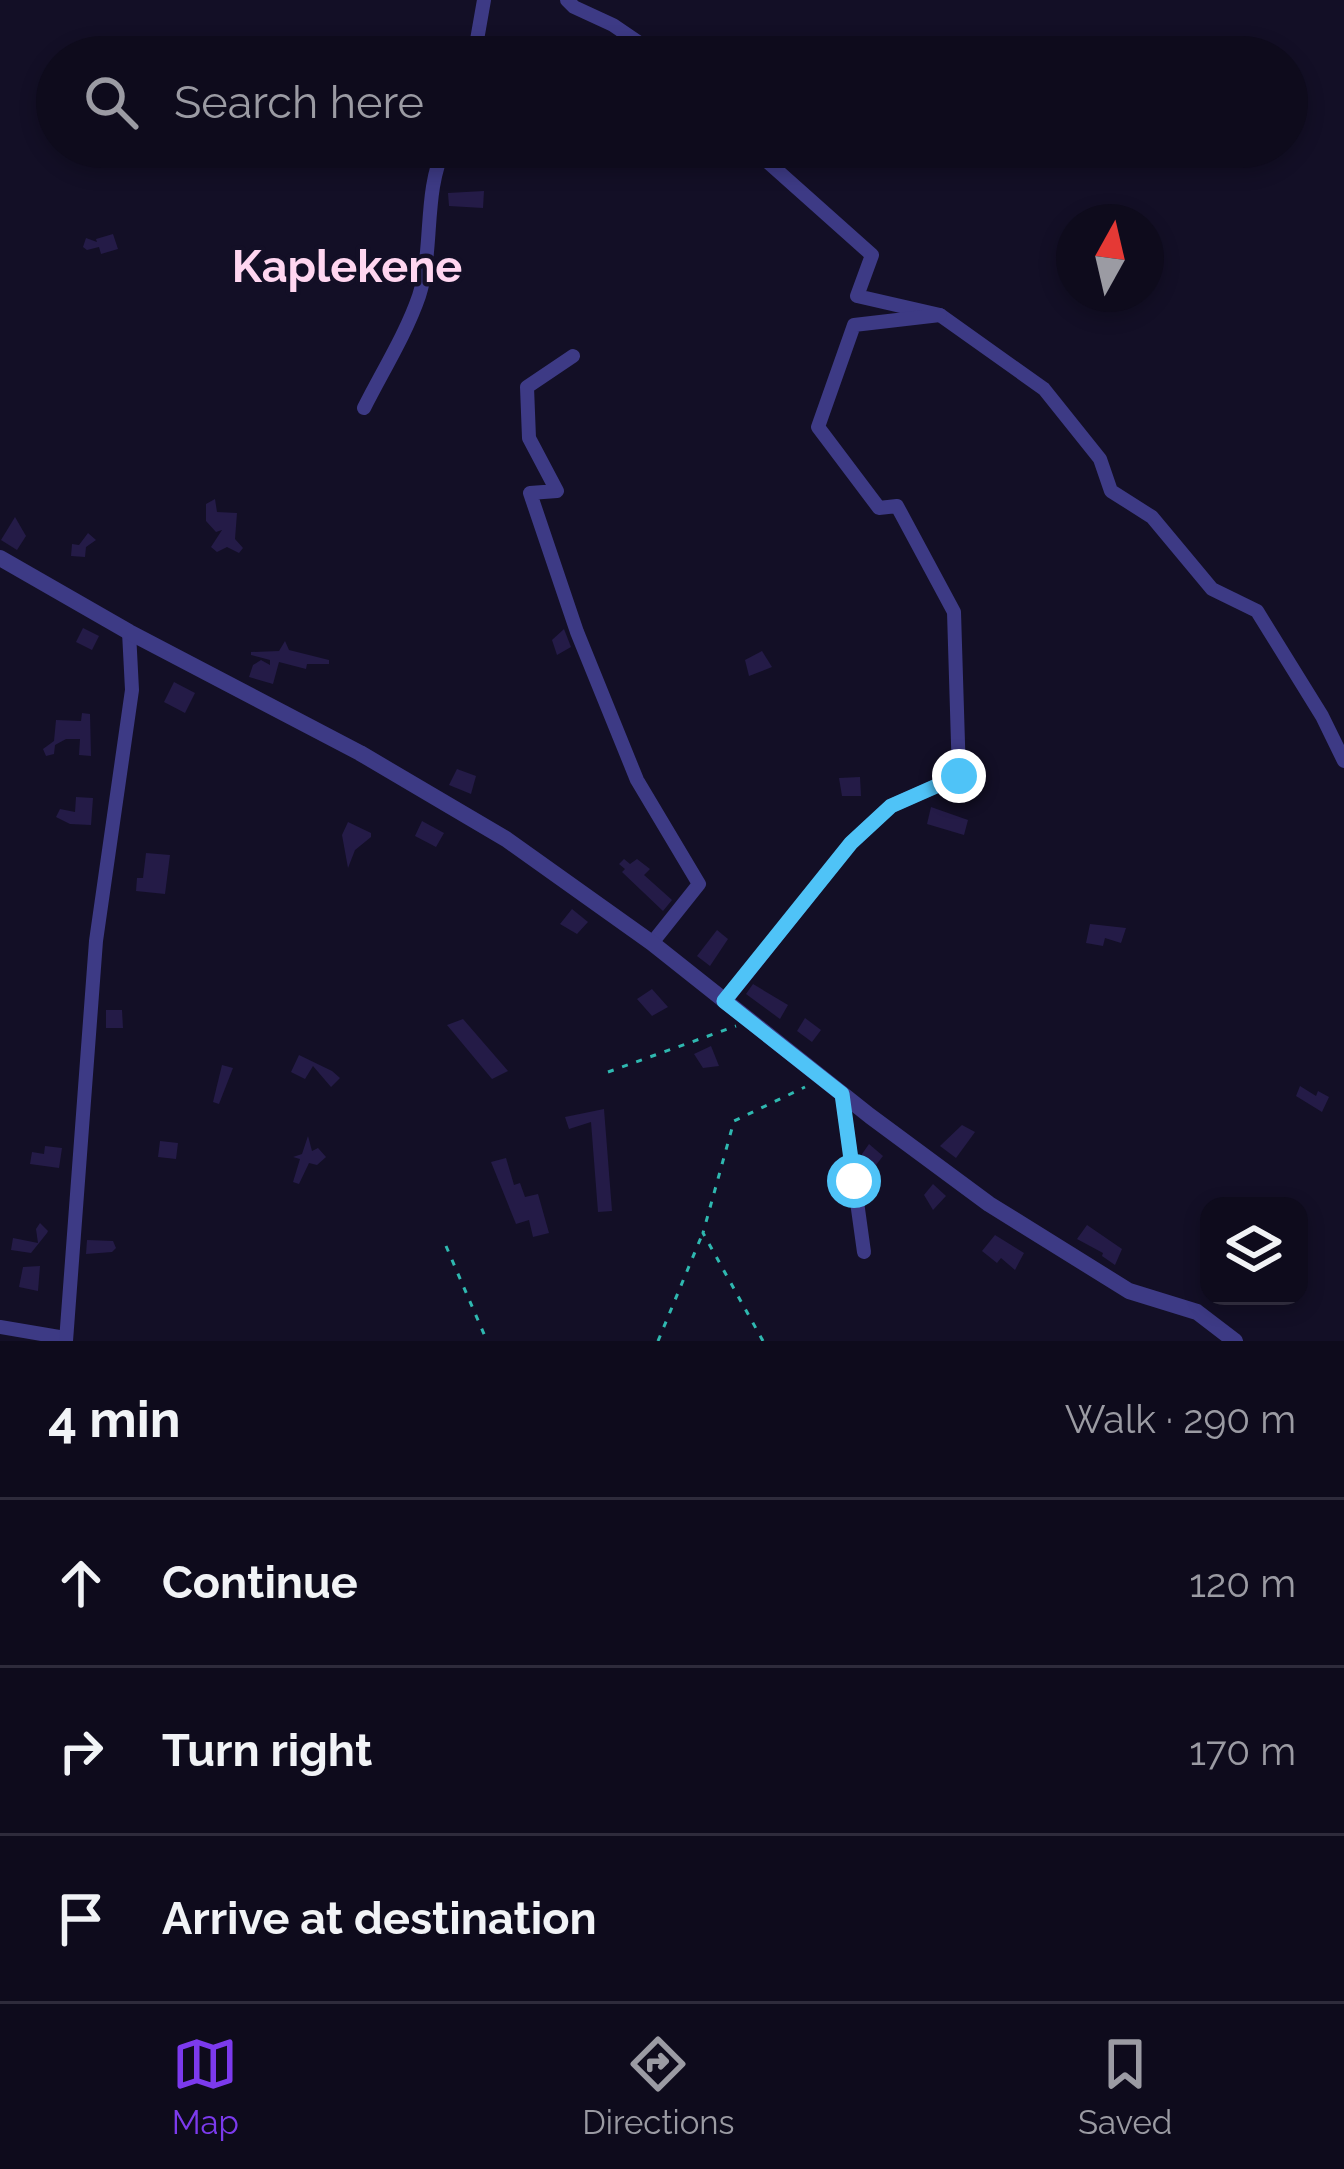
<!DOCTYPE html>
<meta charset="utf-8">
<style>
body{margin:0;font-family:Raleway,sans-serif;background:#171425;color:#f1f3f6}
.controls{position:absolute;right:36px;bottom:36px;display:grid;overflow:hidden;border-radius:24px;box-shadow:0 6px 18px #0003}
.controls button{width:108px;height:108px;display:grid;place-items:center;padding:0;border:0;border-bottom:3px solid #2e2b3b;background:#0e0b1c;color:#f1f3f6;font:60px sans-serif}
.compass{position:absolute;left:1056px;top:204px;width:108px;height:108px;border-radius:50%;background:#0e0b1c;box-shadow:0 6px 18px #0003;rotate:8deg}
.stop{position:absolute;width:36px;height:36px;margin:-27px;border:9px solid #4fc3f7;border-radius:50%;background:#fff}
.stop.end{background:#4fc3f7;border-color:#fff;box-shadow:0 3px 12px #0008}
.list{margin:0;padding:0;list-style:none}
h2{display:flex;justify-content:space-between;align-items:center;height:156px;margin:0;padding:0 48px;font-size:51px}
h2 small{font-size:39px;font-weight:400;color:#9b9ba3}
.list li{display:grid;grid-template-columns:78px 1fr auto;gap:36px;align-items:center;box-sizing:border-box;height:168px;padding:0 48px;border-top:3px solid #2e2b3b}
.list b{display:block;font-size:45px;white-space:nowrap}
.list em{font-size:39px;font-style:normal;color:#9b9ba3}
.icon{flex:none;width:66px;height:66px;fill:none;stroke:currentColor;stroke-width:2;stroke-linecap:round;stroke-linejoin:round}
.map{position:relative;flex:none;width:1344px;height:1341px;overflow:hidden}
.search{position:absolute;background:#0e0b1c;box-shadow:0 6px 18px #0003;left:36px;right:36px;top:36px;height:132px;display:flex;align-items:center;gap:30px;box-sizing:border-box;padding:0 42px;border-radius:66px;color:#9b9ba3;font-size:45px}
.sheet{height:660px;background:#0e0b1c}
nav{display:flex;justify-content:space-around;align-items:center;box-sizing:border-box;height:168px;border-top:3px solid #2e2b3b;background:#0e0b1c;font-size:33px;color:#9b9ba3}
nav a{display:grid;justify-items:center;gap:6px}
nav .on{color:#7c3aed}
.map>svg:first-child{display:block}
.building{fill:#241b47}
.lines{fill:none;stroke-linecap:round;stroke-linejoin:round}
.path{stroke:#2fb8b0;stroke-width:3;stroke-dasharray:6 9;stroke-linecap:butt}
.minor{stroke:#3d3a85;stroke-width:14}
.tertiary{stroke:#3d3a85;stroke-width:16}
.route{stroke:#4fc3f7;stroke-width:15}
.labels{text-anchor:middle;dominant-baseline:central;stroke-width:9;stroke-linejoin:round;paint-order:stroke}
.quarter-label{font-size:45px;font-weight:bold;fill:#ffd6f0;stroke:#130f26}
</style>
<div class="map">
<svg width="1344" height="1341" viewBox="0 0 1344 1341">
<rect width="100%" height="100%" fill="#130f26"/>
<g class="building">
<polygon points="484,191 483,208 449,206 448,193"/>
<polygon points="113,234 118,249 101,254 99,247 87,250 83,247 86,238 97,242 96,239"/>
<polygon points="215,499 217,512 237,513 235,539 243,548 239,553 227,547 217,552 211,547 222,530 216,532 206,521 206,504"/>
<polygon points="15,517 26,536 17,550 1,540"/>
<polygon points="88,533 96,540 86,547 85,557 71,556 72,544 79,545"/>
<polygon points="83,628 99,636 92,650 76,642"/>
<polygon points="564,629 571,647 557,655 552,640"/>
<polygon points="285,641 289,650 329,660 329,664 307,664 306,669 279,662 273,684 249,677 253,665 261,660 270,665 270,660 251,655 251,652 279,651"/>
<polygon points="762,651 772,667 749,676 745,660"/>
<polygon points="174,682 195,693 185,713 164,702"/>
<polygon points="82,713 90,714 91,756 79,755 80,739 66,739 55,745 54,754 46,756 43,749 54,741 56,720 81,721"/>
<polygon points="457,769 476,776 471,794 449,785"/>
<polygon points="860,777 861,796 842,796 839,778"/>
<polygon points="76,797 93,798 91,825 70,824 56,817 60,809 75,812"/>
<polygon points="931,807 968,820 964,835 927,824"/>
<polygon points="422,821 444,833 436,847 415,836"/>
<polygon points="348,822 371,833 371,837 355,850 348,868 342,835"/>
<polygon points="146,853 170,855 165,894 136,891 137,878 143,878"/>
<polygon points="624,859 630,864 637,859 650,869 644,875 672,900 663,911 622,872 625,869 619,864"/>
<polygon points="572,909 588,922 577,934 560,924"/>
<polygon points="1090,924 1126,928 1121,943 1105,938 1103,946 1086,943"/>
<polygon points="717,930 728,939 710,966 697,956"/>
<polygon points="753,984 788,1005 780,1019 746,994"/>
<polygon points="652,989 668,1007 652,1016 637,999"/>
<polygon points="106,1010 122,1010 123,1028 106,1028"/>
<polygon points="805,1018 821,1030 812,1042 797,1031"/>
<polygon points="463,1019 508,1071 492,1079 447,1025"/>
<polygon points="711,1046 719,1066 703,1068 694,1054"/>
<polygon points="299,1055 332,1071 340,1078 331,1087 313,1066 305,1079 291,1072"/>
<polygon points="222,1065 233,1068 219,1104 213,1102"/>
<polygon points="1300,1086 1316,1096 1318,1091 1329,1097 1322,1112 1296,1096"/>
<polygon points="604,1109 612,1211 598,1212 591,1122 569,1129 565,1117"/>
<polygon points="962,1125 975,1132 956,1158 940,1146"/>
<polygon points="308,1136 312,1151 318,1148 326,1157 317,1165 309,1163 299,1184 293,1182 300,1159 293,1157 302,1154"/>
<polygon points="160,1141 178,1143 176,1159 158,1157"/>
<polygon points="869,1144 883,1156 873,1169 862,1160 862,1154"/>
<polygon points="45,1146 62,1148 59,1168 30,1164 32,1152 44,1154"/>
<polygon points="506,1158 514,1185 520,1183 525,1197 538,1194 549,1233 533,1237 529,1220 516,1224 491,1162"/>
<polygon points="933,1184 946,1196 933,1210 924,1195"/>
<polygon points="40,1223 48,1231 47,1233 31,1253 11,1250 13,1238 38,1243 36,1229"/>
<polygon points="1087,1225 1122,1249 1115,1265 1102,1256 1103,1253 1077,1239"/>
<polygon points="995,1235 1024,1253 1015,1270 1001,1258 997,1263 982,1251"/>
<polygon points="87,1240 113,1241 116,1248 112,1252 86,1254"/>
<polygon points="40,1266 38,1291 19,1287 23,1267"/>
</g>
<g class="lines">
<g class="path">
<polyline points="608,1072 736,1026"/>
<polyline points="446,1246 487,1341"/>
<polyline points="658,1341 702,1235"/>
<polyline points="763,1341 703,1233 734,1121 805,1087"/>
</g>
<g class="minor">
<polyline points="567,0 574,7 613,25 660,57"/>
<polyline points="474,57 484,0"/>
<polyline points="751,147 872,255 857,296 940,315 1044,389 1100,459 1111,491 1152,517 1212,589 1257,611 1322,716 1344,761"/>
<polyline points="573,356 527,387 529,438 557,491 530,493 577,632 637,780 699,884 652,943"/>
<path d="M364,408C382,372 406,334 419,296C434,249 423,191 445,147"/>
<polyline points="725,1001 851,843 891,806 959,776 954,612 897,506 879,508 818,427 854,325 940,315"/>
<polyline points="842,1094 864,1252"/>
<polyline points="0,1327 65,1338"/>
<polyline points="66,1341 96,941 132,690 129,632"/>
</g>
<polyline class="tertiary" points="0,558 129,632 360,753 506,839 652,943 870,1116 989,1204 1129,1291 1197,1312 1235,1341"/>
</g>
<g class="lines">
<polyline class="route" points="854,1181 842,1094 724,1001 851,843 891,806 959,776"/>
</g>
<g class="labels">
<g class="quarter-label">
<text x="347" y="266">Kaplekene</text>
</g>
</g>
</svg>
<div class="controls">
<button><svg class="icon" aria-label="layers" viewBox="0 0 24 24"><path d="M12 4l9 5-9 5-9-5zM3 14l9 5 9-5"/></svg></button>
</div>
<svg class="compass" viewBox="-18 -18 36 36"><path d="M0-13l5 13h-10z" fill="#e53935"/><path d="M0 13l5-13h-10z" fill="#9b9ba3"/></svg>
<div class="stop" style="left:854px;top:1181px"></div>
<div class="stop end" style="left:959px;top:776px"></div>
<div class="search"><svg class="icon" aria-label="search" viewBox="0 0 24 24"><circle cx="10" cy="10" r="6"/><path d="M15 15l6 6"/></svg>Search here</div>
</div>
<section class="sheet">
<h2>4 min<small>Walk · 290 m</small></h2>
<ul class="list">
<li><svg class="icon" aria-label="ahead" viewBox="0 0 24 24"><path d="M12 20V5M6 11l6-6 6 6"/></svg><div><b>Continue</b></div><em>120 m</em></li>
<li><svg class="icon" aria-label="right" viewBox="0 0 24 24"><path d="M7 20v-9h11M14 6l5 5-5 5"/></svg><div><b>Turn right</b></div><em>170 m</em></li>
<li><svg class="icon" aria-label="arrive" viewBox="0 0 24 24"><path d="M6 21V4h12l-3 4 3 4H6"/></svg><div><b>Arrive at destination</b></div></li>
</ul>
</section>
<nav>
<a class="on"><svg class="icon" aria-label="map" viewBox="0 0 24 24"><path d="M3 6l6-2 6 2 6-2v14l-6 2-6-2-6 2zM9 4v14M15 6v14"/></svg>Map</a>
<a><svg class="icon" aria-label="directions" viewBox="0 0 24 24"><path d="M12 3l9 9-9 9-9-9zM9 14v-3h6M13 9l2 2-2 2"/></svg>Directions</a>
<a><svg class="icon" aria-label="saved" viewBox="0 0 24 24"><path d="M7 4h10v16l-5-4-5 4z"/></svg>Saved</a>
</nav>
